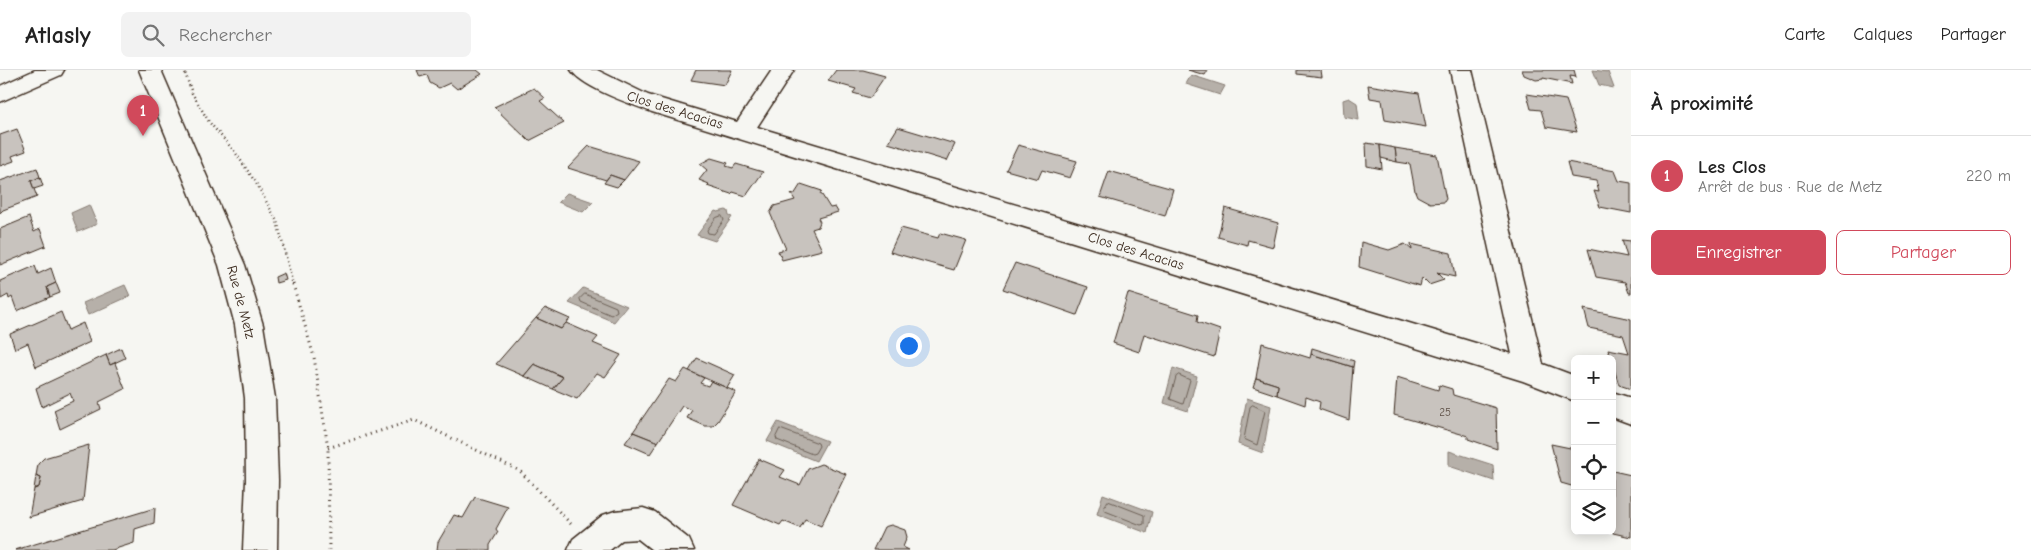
<!DOCTYPE html>
<html lang="fr">
<meta charset="utf-8">
<style>
body{margin:0;font-family:"Comic Neue",sans-serif;background:#f2f2f2;color:#222}
.controls{position:absolute;right:15px;bottom:15px;display:grid;overflow:hidden;border-radius:8px;box-shadow:0 2px 12px #0003}
.controls button{width:45px;height:45px;display:grid;place-items:center;padding:0;border:0;border-bottom:1px solid #e0e0e0;background:#fff;color:#222;font:25px sans-serif}
.you{position:absolute;left:908px;top:275px;width:18px;height:18px;margin:-12px;border:4px solid #fff;border-radius:50%;background:#1a73e8;box-shadow:0 0 0 8px #1a73e833}
.badge{display:grid;place-items:center;width:32px;height:32px;border-radius:50%;background:#d1495b;color:#fff;font-size:16px;font-weight:700}
.pin{position:absolute;translate:-50% -41px;filter:drop-shadow(0 1px 2px #0008)}
.pin::after{content:'';position:absolute;top:26px;width:18px;height:15px;background:inherit;clip-path:polygon(0 0,100% 0,50% 100%)}
.list{margin:0;padding:0;list-style:none}
h2{display:flex;justify-content:space-between;align-items:center;height:65px;margin:0;padding:0 20px;font-size:21px}
h2 small{font-size:16px;font-weight:400;color:#767676}
.list li{display:grid;grid-template-columns:32px 1fr auto;gap:15px;align-items:center;box-sizing:border-box;height:80px;padding:0 20px;border-top:1px solid #e0e0e0}
.list b{display:block;font-size:19px;white-space:nowrap}
.list p{margin:0;font-size:16px;white-space:nowrap;color:#767676}
.list em{font-size:16px;font-style:normal;color:#767676}
.actions{display:flex;gap:10px;padding:15px 20px}
.actions a{flex:1;padding:11px 0;border:1px solid #d1495b;border-radius:8px;text-align:center;font-size:18px;color:#d1495b}
.actions .main{background:#d1495b;color:#fff}
.icon{flex:none;width:28px;height:28px;fill:none;stroke:currentColor;stroke-width:2;stroke-linecap:round;stroke-linejoin:round}
.map{position:relative;flex:none;width:1631px;height:480px;overflow:hidden}
header{display:flex;align-items:center;gap:30px;box-sizing:border-box;height:70px;padding:0 25px;background:#fff;border-bottom:1px solid #e0e0e0}
header strong{font-size:24px}
nav{display:flex;gap:28px;margin-inline-start:auto;font-size:18px}
.search{width:350px;height:45px;background:#f2f2f2;display:flex;align-items:center;gap:12px;box-sizing:border-box;padding:0 18px;border-radius:8px;color:#767676;font-size:19px}
main{display:flex}
aside{flex:1;background:#fff}
.map>svg:first-child{display:block}
.water{fill:#b6b0a9;stroke:#857a71}
.lines{fill:none;stroke-linecap:round;stroke-linejoin:round}
.shore{stroke:#6c6056;stroke-width:1}
.building{fill:#c8c3be;stroke:#3b2a1e}
.minor-casing{stroke:#3b2a1e;stroke-width:3}
.major-casing{stroke:#3b2a1e;stroke-width:3}
.path-far1{stroke:#3b2a1e;stroke-width:2.5;stroke-dasharray:1 3;stroke-linecap:butt}
.path{stroke:#3b2a1e;stroke-width:3;stroke-dasharray:1 4.5;stroke-linecap:butt}
.minor{fill:#f6f6f2;fill-rule:evenodd}
.major{fill:#f6f6f2;fill-rule:evenodd}
.labels{text-anchor:middle;dominant-baseline:central;stroke-width:4;stroke-linejoin:round;paint-order:stroke}
.number-label{font-size:11px;fill:#5e5046}
.street-label{font-size:14px;fill:#3b2a1e;stroke:#f6f6f2}
</style>
<header>
<strong>Atlasly</strong>
<div class="search"><svg class="icon" aria-label="search" viewBox="0 0 24 24"><circle cx="10" cy="10" r="6"/><path d="M15 15l6 6"/></svg>Rechercher</div>
<nav><a>Carte</a><a>Calques</a><a>Partager</a></nav>
</header>
<main>
<div class="map">
<svg width="1631" height="480" viewBox="0 0 1631 480">
<rect width="100%" height="100%" fill="#f6f6f2"/>
<filter id="ink" filterUnits="userSpaceOnUse"><feTurbulence type="fractalNoise" baseFrequency=".02" numOctaves="2"/><feDisplacementMap in="SourceGraphic" scale="10" xChannelSelector="R" yChannelSelector="G"/><feConvolveMatrix kernelMatrix="1 2 1 2 8 2 1 2 1" color-interpolation-filters="sRGB"/></filter>
<g filter="url(#ink)">
<g class="water">
<polygon points="1593,0 1608,2 1614,18 1599,15"/>
<polygon points="1191,5 1225,16 1220,25 1186,14"/>
<polygon points="1349,28 1357,33 1359,50 1344,47 1343,30"/>
<polygon points="567,123 593,132 583,142 558,132"/>
<polygon points="89,135 97,154 78,162 71,143"/>
<polygon points="726,140 728,141 729,146 732,147 715,171 697,165 715,141 718,142"/>
<polygon points="125,215 130,226 88,245 83,233"/>
<polygon points="583,218 627,236 614,252 569,233"/>
<polygon points="1173,298 1197,306 1188,341 1164,333"/>
<polygon points="1247,328 1271,336 1263,383 1238,374"/>
<polygon points="778,352 827,371 816,391 767,371"/>
<polygon points="1449,381 1493,395 1494,411 1449,396"/>
<polygon points="1103,424 1152,442 1147,463 1097,444"/>
</g>
<g class="lines">
<g class="shore">
<polygon points="722,146 724,150 714,164 708,163 707,160 716,148"/>
<polygon points="585,224 616,237 617,241 611,245 581,232 580,229"/>
<polygon points="1179,305 1190,310 1183,334 1170,329 1176,307"/>
<polygon points="1253,335 1265,341 1257,375 1244,369 1250,337"/>
<polygon points="780,359 818,373 819,376 815,383 812,384 777,370 776,367"/>
<polygon points="1108,431 1144,445 1144,454 1141,455 1105,441 1104,439"/>
</g>
</g>
<g class="building">
<polygon points="417,0 477,0 482,4 457,19 450,13 439,18 430,13 427,5 420,7"/>
<polygon points="696,0 732,0 725,15 691,10"/>
<polygon points="836,0 863,0 885,6 870,28 853,23 856,19 828,11"/>
<polygon points="1188,0 1208,0 1205,5"/>
<polygon points="1297,0 1321,0 1322,7 1297,4"/>
<polygon points="1522,0 1574,0 1576,7 1570,6 1572,14 1543,8 1543,9 1536,10 1524,5"/>
<polygon points="1368,15 1419,23 1426,57 1385,50 1382,30 1370,28"/>
<polygon points="534,18 545,28 540,31 564,53 529,71 494,37"/>
<polygon points="1527,24 1566,30 1577,62 1546,57 1541,40 1531,39"/>
<polygon points="898,57 955,74 947,91 888,73"/>
<polygon points="17,59 26,81 12,86 14,91 0,96 0,65"/>
<polygon points="1366,73 1380,75 1382,99 1367,96"/>
<polygon points="1018,75 1077,91 1070,108 1042,100 1038,109 1006,100"/>
<polygon points="1380,75 1395,78 1397,92 1381,88"/>
<polygon points="589,76 639,91 624,110 610,105 606,110 568,98"/>
<polygon points="1395,78 1437,85 1446,129 1444,132 1430,133 1417,126 1415,121 1410,94 1397,92"/>
<polygon points="711,88 728,93 726,96 733,98 736,94 763,102 746,126 733,122 731,124 707,116 709,114 699,110 707,100 700,94"/>
<polygon points="1567,92 1615,101 1619,111 1631,113 1631,143 1600,137 1594,121 1599,122 1596,111 1571,107"/>
<polygon points="37,98 40,107 31,111 37,127 3,140 0,143 0,111"/>
<polygon points="1109,101 1173,119 1165,146 1100,127"/>
<polygon points="610,105 624,110 617,117 604,113"/>
<polygon points="40,107 43,116 34,119 31,111"/>
<polygon points="801,114 822,121 820,124 822,125 830,138 835,137 838,142 818,148 820,152 818,157 812,159 822,180 782,190 778,181 786,179 770,143 774,136 795,130 791,124 794,125"/>
<polygon points="1225,138 1278,153 1273,177 1248,170 1247,175 1218,167"/>
<polygon points="29,147 34,162 40,159 46,176 0,195 0,159"/>
<polygon points="901,158 938,168 940,163 966,170 954,200 890,182"/>
<polygon points="1622,170 1631,171 1631,223 1629,223 1625,212 1596,207 1588,179 1627,187"/>
<polygon points="1361,172 1389,180 1405,174 1412,180 1411,174 1451,183 1455,207 1437,203 1444,210 1429,215 1422,208 1420,216 1359,197"/>
<polygon points="1015,193 1088,217 1077,245 1003,219"/>
<polygon points="35,196 38,204 51,198 56,213 47,217 50,227 17,241 12,227 9,229 8,225 1,229 0,211"/>
<polygon points="284,203 286,210 276,213 275,207"/>
<polygon points="56,213 60,223 50,227 47,217"/>
<polygon points="1128,223 1198,245 1197,252 1220,260 1214,287 1144,264 1139,282 1113,273"/>
<polygon points="545,238 570,249 561,259 536,248"/>
<polygon points="1584,239 1631,249 1631,319 1619,315 1608,279 1629,283 1623,265 1589,258"/>
<polygon points="61,242 68,260 83,253 90,272 36,297 28,273 15,279 10,264"/>
<polygon points="536,248 561,259 566,253 598,267 593,273 621,285 605,307 597,303 577,329 553,319 563,307 534,294 524,306 496,294"/>
<polygon points="1262,273 1310,288 1311,284 1353,297 1349,350 1319,339 1320,332 1306,327 1305,335 1277,325 1278,315 1256,308"/>
<polygon points="121,278 125,288 110,295 106,285"/>
<polygon points="1312,278 1354,291 1353,297 1311,284"/>
<polygon points="106,285 110,295 115,293 125,319 99,332 101,339 60,359 54,340 73,331 70,323 42,337 36,318"/>
<polygon points="697,288 735,305 727,318 689,301"/>
<polygon points="534,294 563,307 553,319 524,306"/>
<polygon points="685,299 704,308 700,313 708,316 711,311 736,322 718,351 713,356 705,356 687,348 692,340 682,336 658,372 633,362 669,309 676,312"/>
<polygon points="1397,307 1438,320 1439,315 1452,319 1453,325 1496,338 1497,379 1468,369 1468,366 1394,345"/>
<polygon points="1256,308 1278,315 1277,325 1253,317"/>
<polygon points="633,362 658,372 650,384 625,373"/>
<polygon points="1551,374 1575,379 1575,417 1561,413"/>
<polygon points="89,375 83,431 29,447 34,419 39,417 41,408 36,406 38,394 44,388"/>
<polygon points="759,389 785,400 780,407 800,415 808,399 821,394 846,404 821,456 805,449 800,458 783,451 780,455 733,435"/>
<polygon points="1612,399 1613,401 1631,405 1631,467 1613,463 1612,461"/>
<polygon points="36,406 41,408 39,417 34,419"/>
<polygon points="475,427 508,437 496,459 498,462 490,475 490,480 437,480 438,472 454,445 463,448"/>
<polygon points="155,438 154,453 135,459 134,473 112,480 15,480"/>
<polygon points="891,455 905,460 907,467 903,477 909,480 873,480 884,457"/>
</g>
<g class="lines">
<g class="minor-casing">
<g id="minor">
<polygon points="35,0 64,0 61,5 0,32 0,16"/>
<path d="M571,0H597L648,25L737,52L772,0H794L757,57L1512,284L1450,0H1472L1543,294L1575,306V331L1523,311L652,42C631,34 583,18 571,0Z"/>
<polygon points="1612,322 1631,328 1631,354 1612,347"/>
<polygon points="643,438 655,442 689,469 694,480 652,480 638,469 622,470 610,480 568,480 573,469 603,445 615,441"/>
</g>
</g>
<g class="major-casing">
<polygon id="major" points="139,0 161,0 245,195 263,255 275,328 278,410 277,480 243,480 246,410 245,328 235,255 219,195"/>
</g>
<polyline class="path-far1" points="184,0 192,23 209,52 235,82 256,113 277,151 293,215"/>
<g class="path">
<polyline points="293,214 314,287 328,378 329,480"/>
<polyline points="328,378 414,350 520,401 571,454"/>
</g>
<use href="#minor" class="minor"/>
<use href="#major" class="major"/>
</g>
</g>
<g class="labels">
<g class="number-label">
<text x="1445" y="342">25</text>
</g>
<g class="street-label">
<text transform="translate(675 40) rotate(17)">Clos des Acacias</text>
<text transform="translate(1136 181) rotate(17)">Clos des Acacias</text>
<text transform="translate(241 232) rotate(75)">Rue de Metz</text>
</g>
</g>
</svg>
<div class="controls">
<button>+</button>
<button>−</button>
<button><svg class="icon" aria-label="locate" viewBox="0 0 24 24"><circle cx="12" cy="12" r="6"/><path d="M12 2v4M12 18v4M2 12h4M18 12h4"/></svg></button>
<button><svg class="icon" aria-label="layers" viewBox="0 0 24 24"><path d="M12 4l9 5-9 5-9-5zM3 14l9 5 9-5"/></svg></button>
</div>
<div class="you"></div>
<div class="pin badge" style="left:143px;top:66px">1</div>
</div>
<aside>
<h2>À proximité<small></small></h2>
<ul class="list">
<li><span class="badge">1</span><div><b>Les Clos</b><p>Arrêt de bus · Rue de Metz</p></div><em>220 m</em></li>
</ul>
<div class="actions"><a class="main">Enregistrer</a><a>Partager</a></div>
</aside>
</main>
